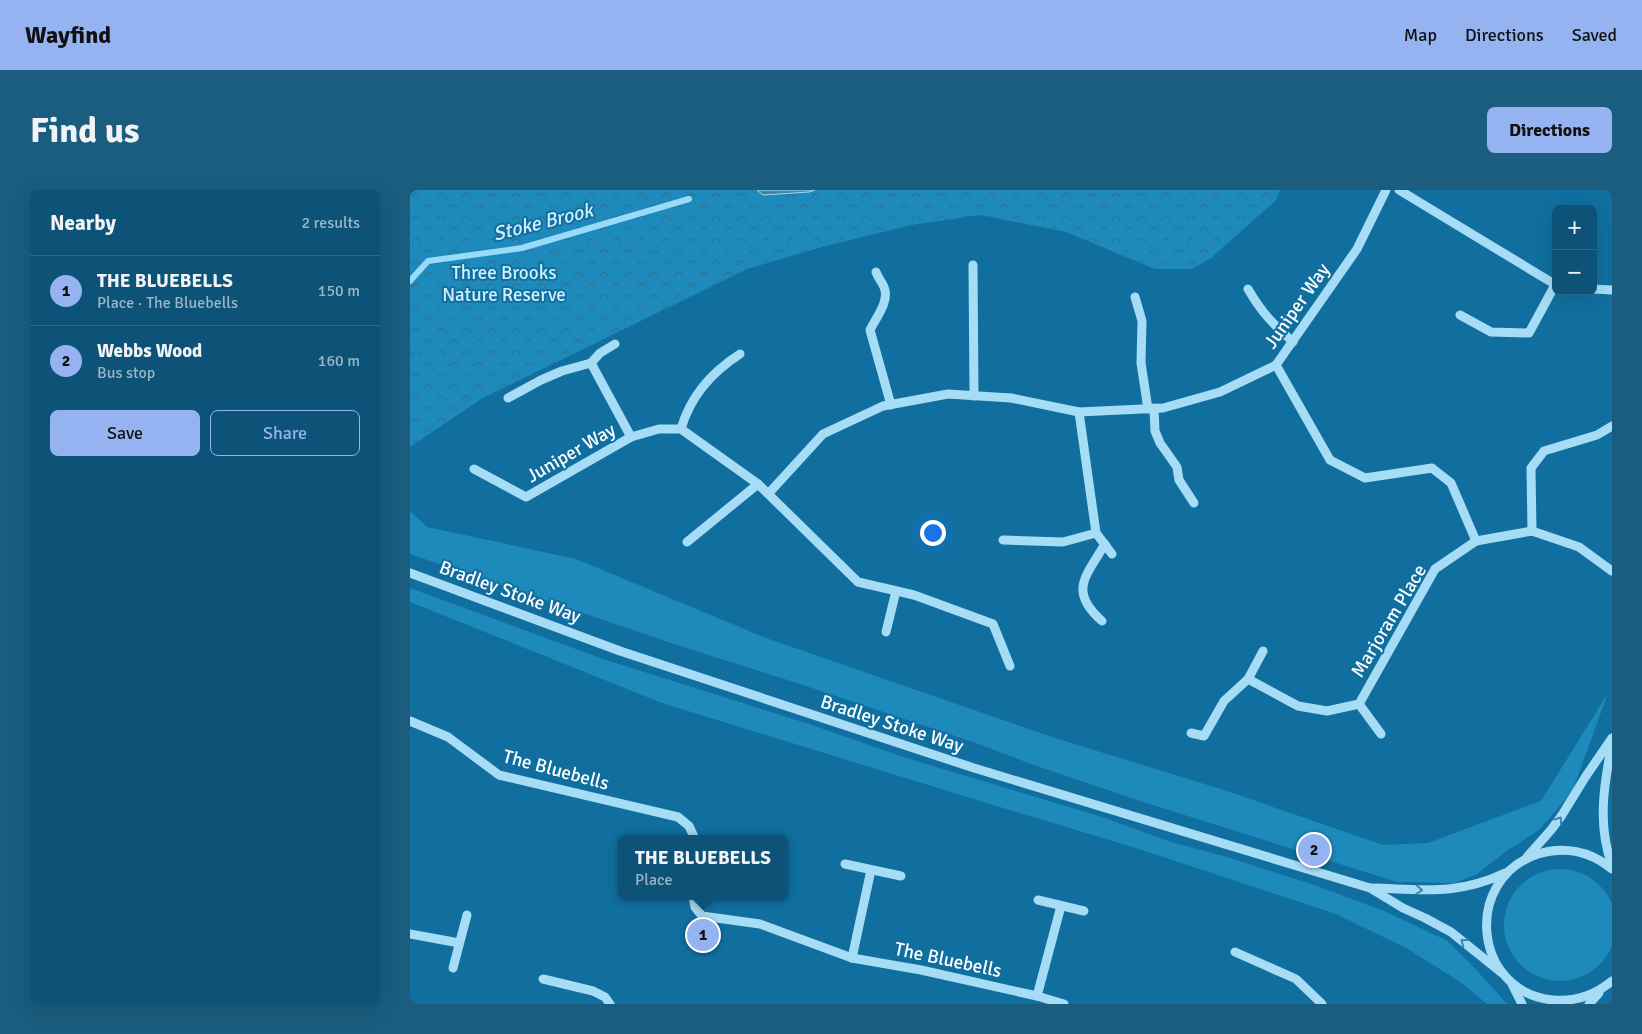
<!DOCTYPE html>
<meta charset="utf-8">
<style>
body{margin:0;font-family:Signika,sans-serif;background:#1a5d7f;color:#f1f3f6}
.controls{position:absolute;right:15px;top:15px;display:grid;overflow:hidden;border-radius:8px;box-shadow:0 5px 20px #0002}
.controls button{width:45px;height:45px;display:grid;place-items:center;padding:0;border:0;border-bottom:1px solid #2c6989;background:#0c5377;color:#f1f3f6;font:25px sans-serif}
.you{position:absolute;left:522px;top:342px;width:18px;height:18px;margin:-12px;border:4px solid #fff;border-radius:50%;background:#1a73e8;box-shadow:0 0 0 8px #1a73e833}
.badge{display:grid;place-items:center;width:32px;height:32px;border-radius:50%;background:#95b2f1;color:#111;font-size:16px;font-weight:700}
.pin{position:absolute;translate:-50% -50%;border:2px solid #fff;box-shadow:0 1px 5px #0006}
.popup{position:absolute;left:208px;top:645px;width:170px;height:65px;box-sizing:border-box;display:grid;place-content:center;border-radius:8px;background:#0c5377;filter:drop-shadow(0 1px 4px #0005);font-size:16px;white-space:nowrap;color:#9ab6c6}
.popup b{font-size:19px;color:#f1f3f6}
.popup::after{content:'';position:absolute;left:50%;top:100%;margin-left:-10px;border:10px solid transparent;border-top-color:#0c5377}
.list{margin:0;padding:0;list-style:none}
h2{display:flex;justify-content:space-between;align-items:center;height:65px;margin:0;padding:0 20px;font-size:21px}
h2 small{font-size:16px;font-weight:400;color:#9ab6c6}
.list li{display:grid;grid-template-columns:32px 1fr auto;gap:15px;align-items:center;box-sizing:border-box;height:70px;padding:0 20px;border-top:1px solid #2c6989}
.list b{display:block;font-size:19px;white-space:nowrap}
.list p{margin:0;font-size:16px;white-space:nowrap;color:#9ab6c6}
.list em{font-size:16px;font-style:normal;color:#9ab6c6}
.actions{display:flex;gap:10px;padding:15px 20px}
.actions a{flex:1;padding:11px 0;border:1px solid #95b2f1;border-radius:8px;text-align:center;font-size:18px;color:#95b2f1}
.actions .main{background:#95b2f1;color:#111}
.map{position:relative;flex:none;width:1202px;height:814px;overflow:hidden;border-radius:8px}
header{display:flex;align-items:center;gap:30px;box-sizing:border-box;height:70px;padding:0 25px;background:#95b2f1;color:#111}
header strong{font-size:24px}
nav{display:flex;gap:28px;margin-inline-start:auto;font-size:18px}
.intro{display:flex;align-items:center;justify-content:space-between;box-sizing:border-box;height:120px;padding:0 30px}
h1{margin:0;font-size:35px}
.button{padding:12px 22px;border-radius:8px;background:#95b2f1;color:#111;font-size:18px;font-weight:700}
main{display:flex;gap:30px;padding:0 30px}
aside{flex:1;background:#0c5377;border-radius:8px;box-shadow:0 5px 20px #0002}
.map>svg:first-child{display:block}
.green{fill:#1e8abc}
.park{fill:url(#park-crowns)}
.water{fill:url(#water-rules);stroke:#98dbf9}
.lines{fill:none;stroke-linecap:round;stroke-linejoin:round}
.stream{stroke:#98dbf9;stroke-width:6}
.minor{stroke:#a6dcf5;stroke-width:9}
.oneway{stroke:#368ab4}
.labels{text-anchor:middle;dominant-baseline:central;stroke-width:4;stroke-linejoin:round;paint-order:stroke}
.park-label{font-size:19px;fill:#cff0fe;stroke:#106f9f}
.street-label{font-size:19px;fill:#fff;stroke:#106f9f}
.water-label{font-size:20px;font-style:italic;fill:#ceeefd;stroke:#106f9f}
</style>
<header>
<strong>Wayfind</strong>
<nav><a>Map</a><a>Directions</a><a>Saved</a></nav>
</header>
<div class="intro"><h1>Find us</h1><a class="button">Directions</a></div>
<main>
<aside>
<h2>Nearby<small>2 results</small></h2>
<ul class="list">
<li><span class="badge">1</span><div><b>THE BLUEBELLS</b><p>Place · The Bluebells</p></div><em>150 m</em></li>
<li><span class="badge">2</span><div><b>Webbs Wood</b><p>Bus stop</p></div><em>160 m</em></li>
</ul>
<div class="actions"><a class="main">Save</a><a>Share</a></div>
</aside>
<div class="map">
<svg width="1202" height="814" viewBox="0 0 1202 814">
<defs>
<pattern id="park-crowns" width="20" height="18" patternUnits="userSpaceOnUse" patternTransform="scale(1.25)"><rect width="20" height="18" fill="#1e8abc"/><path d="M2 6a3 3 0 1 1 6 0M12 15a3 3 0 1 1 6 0" fill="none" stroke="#30718f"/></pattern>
<pattern id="water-rules" width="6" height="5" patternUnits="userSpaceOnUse" patternTransform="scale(1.25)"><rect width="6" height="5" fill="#4a8bab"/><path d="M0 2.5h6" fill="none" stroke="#4b7285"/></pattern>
</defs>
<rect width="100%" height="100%" fill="#106f9f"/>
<g class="green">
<polygon points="0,321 17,337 166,369 356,448 648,549 817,601 973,655 1018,653 1131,611 1198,503 1162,602 1129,640 1098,660 1067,684 1045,693 987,692 730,611 624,575 566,553 387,493 270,456 0,364"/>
<polygon points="0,398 193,469 402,535 490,566 695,628 761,652 817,667 907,696 974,721 1036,750 1060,773 1097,814 1077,814 1049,791 996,758 926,724 726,658 580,614 252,513 0,412"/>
<circle cx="1150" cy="735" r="56"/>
</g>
<polygon class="park" points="0,0 870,0 866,10 800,69 781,79 745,79 656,42 570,25 501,35 412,57 337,79 71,209 0,257"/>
<polygon class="water" points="347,0 405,0 399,2 353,5"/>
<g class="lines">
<polyline class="stream" points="0,91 18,71 112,58 279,9"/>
<g class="minor">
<polyline points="989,0 1146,95"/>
<polyline points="563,75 564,206"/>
<path d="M466,82C468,88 472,92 474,97C480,111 466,128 460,140L481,215"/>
<path d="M838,99C852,123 862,133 883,152"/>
<polyline points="1183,99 1202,100"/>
<polyline points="725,107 732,131 731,173 738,219"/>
<polyline points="1050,125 1081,142 1119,143 1145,95"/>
<polyline points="181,173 221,247"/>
<polyline points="866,175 920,270 955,288 1022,278 1041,293 1066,351 1122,341 1169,357 1202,381"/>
<polyline points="98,208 131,190 152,181 181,173 190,163 205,154"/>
<polyline points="744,218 745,241 750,253 767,277 769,290 784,313"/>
<path d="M271,239C280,207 302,182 330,164"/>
<polyline points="64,279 116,307 221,247 249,239 271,239 348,294 448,392 504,405 583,434 600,476"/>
<polyline points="359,303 413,244 473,216 538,204 601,208 669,222 753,218 810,202 866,175 947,59 976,0"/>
<polyline points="1122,341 1121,278 1134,261 1187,245 1202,236"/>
<polyline points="686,343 702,364"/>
<polyline points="593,350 653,352 686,343 669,222"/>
<polyline points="277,352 348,294"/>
<polyline points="0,383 210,461 564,578 960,698 993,718 1015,728 1041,742 1092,783"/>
<path d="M692,431C658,401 676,386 695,354"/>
<polyline points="476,442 486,401"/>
<polyline points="838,489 888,516 917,521 949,514 1025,379 1066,351"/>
<polyline points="949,514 971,544"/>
<polyline points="0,531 38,547 89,585 268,627 279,636 285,649"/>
<polyline points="781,543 794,546 814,511 838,489 853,461"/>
<path d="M1202,553C1194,594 1187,635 1202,675"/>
<polyline points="1117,667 1141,640 1152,625 1176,586 1202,548"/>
<polyline points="435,674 491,686"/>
<path d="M1202,679C1180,661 1154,656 1128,664C1052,689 1063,802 1143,810C1165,812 1185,805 1202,791"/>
<path d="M961,698C1011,699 1047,706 1095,683"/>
<polyline points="283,706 285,717 292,726 350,734 442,768 511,780 627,806 654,814"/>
<polyline points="628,710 674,721"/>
<polyline points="0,744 49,753"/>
<polyline points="825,762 886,789 912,814"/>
<polyline points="442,768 461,680"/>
<polyline points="43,778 57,725"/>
<polyline points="133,789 183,801 195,807 200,814"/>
<polyline points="1102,794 1112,814"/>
<polyline points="627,806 651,716"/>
<polyline points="1179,814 1189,803"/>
</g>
</g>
<defs><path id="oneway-chevron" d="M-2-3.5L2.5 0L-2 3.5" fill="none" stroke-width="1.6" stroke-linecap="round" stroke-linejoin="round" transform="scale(1.25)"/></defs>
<g class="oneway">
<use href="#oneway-chevron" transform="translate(1149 630) rotate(-54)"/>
<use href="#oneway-chevron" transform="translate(1009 700) rotate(5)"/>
<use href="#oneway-chevron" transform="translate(1054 752) rotate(-143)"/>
</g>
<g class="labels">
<g class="park-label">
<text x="94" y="83">Three Brooks<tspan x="94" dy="22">Nature Reserve</tspan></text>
</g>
<g class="street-label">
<text transform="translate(887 116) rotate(-55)">Juniper Way</text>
<text transform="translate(161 263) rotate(-30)">Juniper Way</text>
<text transform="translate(100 402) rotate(20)">Bradley Stoke Way</text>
<text transform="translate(979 431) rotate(-59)">Marjoram Place</text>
<text transform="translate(482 534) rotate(18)">Bradley Stoke Way</text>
<text transform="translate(146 580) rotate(15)">The Bluebells</text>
<text transform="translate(538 770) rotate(12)">The Bluebells</text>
</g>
<g class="water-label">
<text transform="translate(133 32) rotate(-14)">Stoke Brook</text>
</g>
</g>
</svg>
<div class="controls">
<button>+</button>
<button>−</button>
</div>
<div class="you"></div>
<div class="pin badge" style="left:293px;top:745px">1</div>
<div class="popup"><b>THE BLUEBELLS</b>Place</div>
<div class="pin badge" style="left:904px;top:660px">2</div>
</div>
</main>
